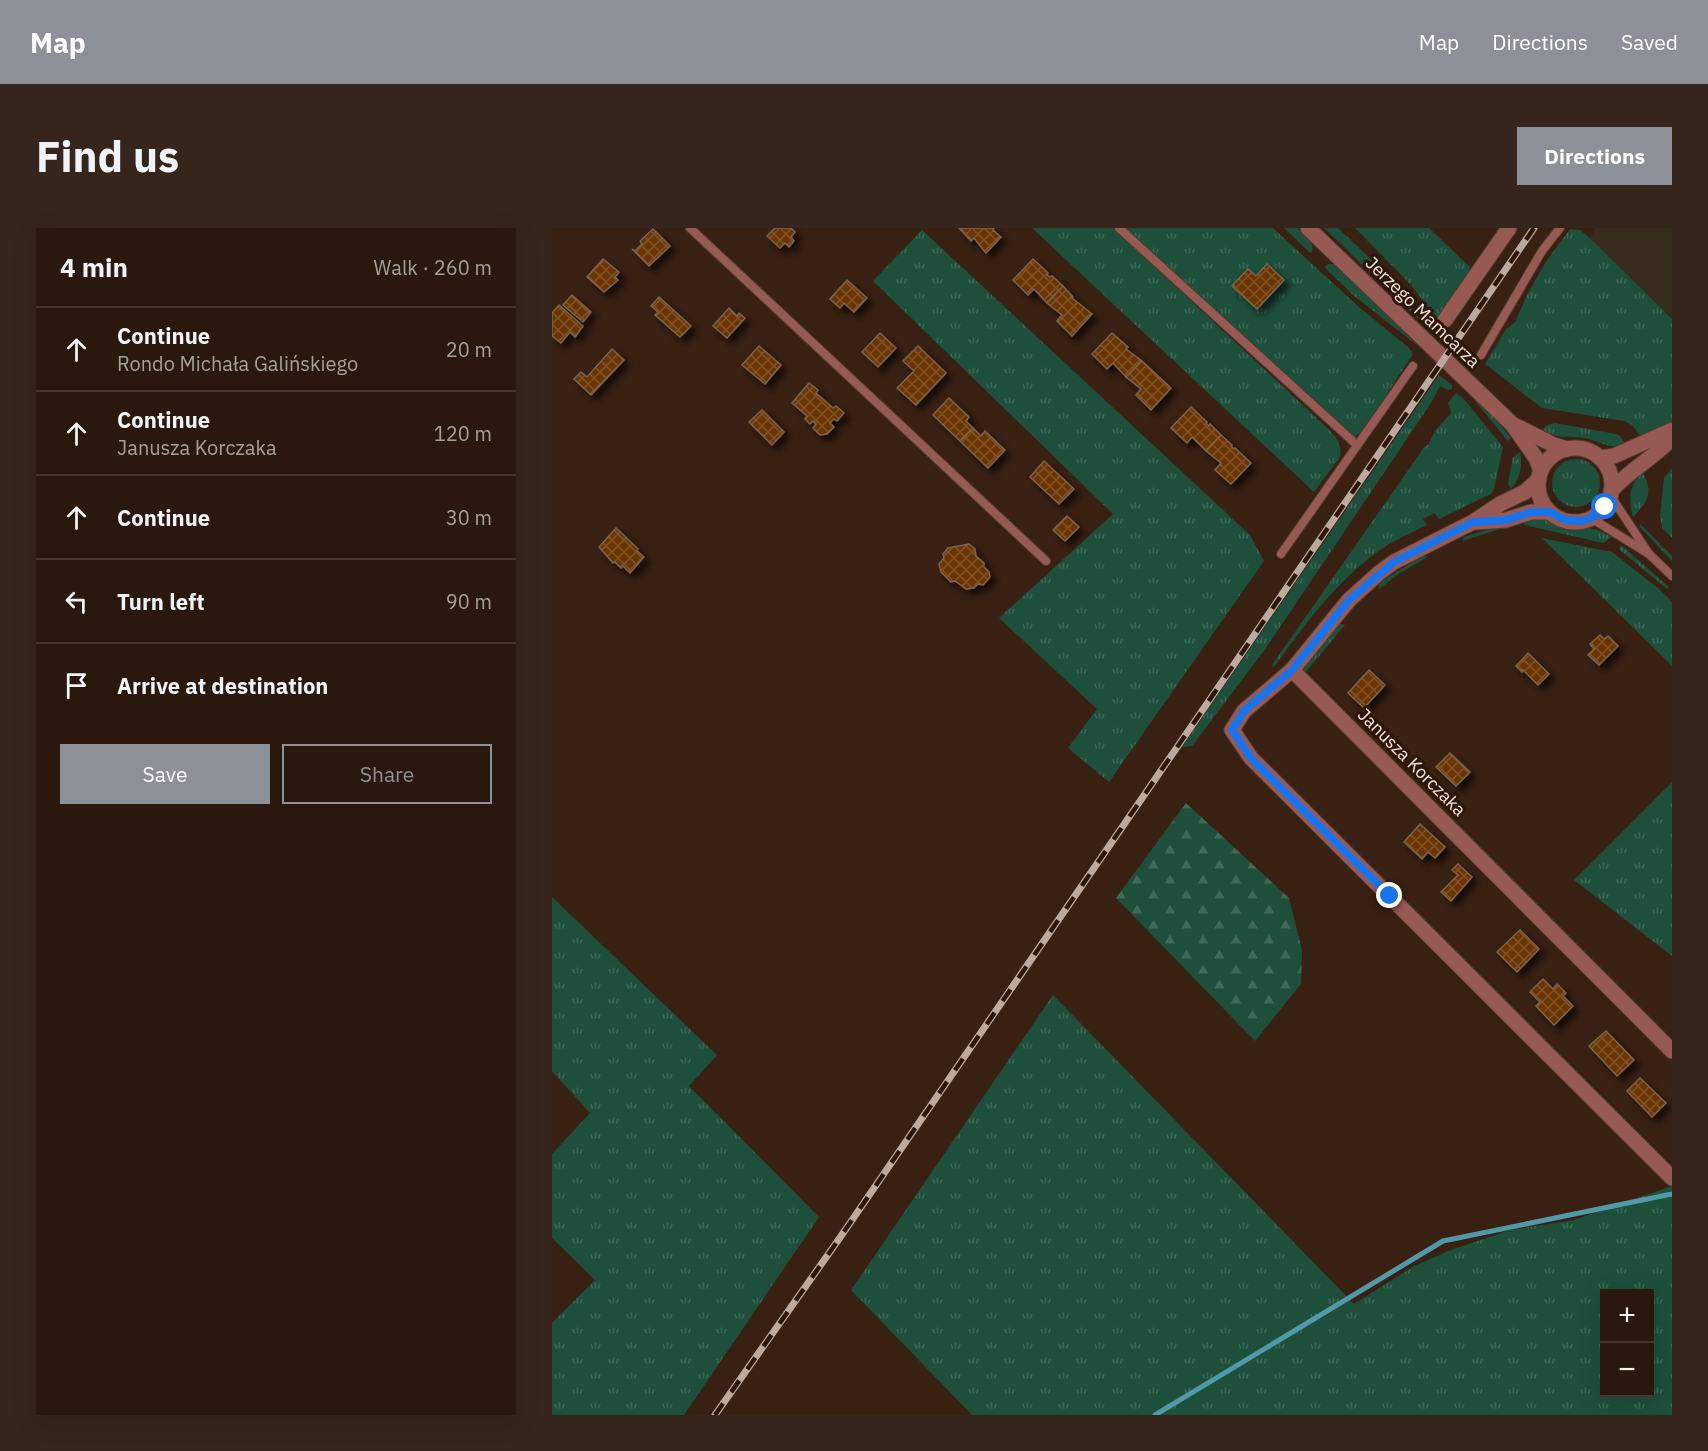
<!DOCTYPE html>
<meta charset="utf-8">
<style>
body{margin:0;font-family:"IBM Plex Sans",sans-serif;background:#36251c;color:#f1f3f6}
.controls{position:absolute;right:18px;bottom:18px;display:grid;overflow:hidden;border-radius:0px;box-shadow:0 6px 24px #0002}
.controls button{width:54px;height:54px;display:grid;place-items:center;padding:0;border:0;border-bottom:2px solid #46372e;background:#2a180e;color:#f1f3f6;font:30px sans-serif}
.stop{position:absolute;width:18px;height:18px;margin:-14px;border:4px solid #1a73e8;border-radius:50%;background:#fff}
.stop.end{background:#1a73e8;border-color:#fff;box-shadow:0 2px 6px #0008}
.list{margin:0;padding:0;list-style:none}
h2{display:flex;justify-content:space-between;align-items:center;height:78px;margin:0;padding:0 24px;font-size:26px}
h2 small{font-size:20px;font-weight:400;color:#a5a09e}
.list li{display:grid;grid-template-columns:39px 1fr auto;gap:18px;align-items:center;box-sizing:border-box;height:84px;padding:0 24px;border-top:2px solid #46372e}
.list b{display:block;font-size:22px;white-space:nowrap}
.list p{margin:0;font-size:20px;white-space:nowrap;color:#a5a09e}
.list em{font-size:20px;font-style:normal;color:#a5a09e}
.actions{display:flex;gap:12px;padding:18px 24px}
.actions a{flex:1;padding:14px 0;border:2px solid #8c9099;border-radius:0px;text-align:center;font-size:21px;color:#8c9099}
.actions .main{background:#8c9099;color:#fff}
.icon{flex:none;width:33px;height:33px;fill:none;stroke:currentColor;stroke-width:2;stroke-linecap:round;stroke-linejoin:round}
.map{position:relative;flex:none;width:1120px;height:1187px;overflow:hidden;border-radius:0px}
header{display:flex;align-items:center;gap:36px;box-sizing:border-box;height:84px;padding:0 30px;background:#8c9099;color:#fff}
header strong{font-size:28px}
nav{display:flex;gap:33px;margin-inline-start:auto;font-size:21px}
.intro{display:flex;align-items:center;justify-content:space-between;box-sizing:border-box;height:144px;padding:0 36px}
h1{margin:0;font-size:42px}
.button{padding:15px 27px;border-radius:0px;background:#8c9099;color:#fff;font-size:21px;font-weight:700}
main{display:flex;gap:36px;padding:0 36px}
aside{flex:1;background:#2a180e;border-radius:0px;box-shadow:0 6px 24px #0002}
.map>svg:first-child{display:block}
.industrial{fill:#372c1d}
.grass{fill:url(#grass-tufts);fill-rule:evenodd}
.forest{fill:url(#forest-firs)}
.lines{fill:none;stroke-linecap:round;stroke-linejoin:round}
.stream{stroke:#5099a9;stroke-width:5}
.building{fill:url(#building-cross-hatch);stroke:#7c6250;stroke-width:1.5;filter:url(#shadow)}
.lane-casing{stroke:#523b2f;stroke-width:10}
.street-casing{stroke:#523b2f;stroke-width:17}
.lane{stroke:#965953;stroke-width:8}
.street{stroke:#965953;stroke-width:15}
.rail-casing{stroke:#bca99f;stroke-width:7}
.rail{stroke:#2d170a;stroke-width:4.5;stroke-dasharray:14;stroke-linecap:butt}
.route{stroke:#1a73e8;stroke-width:8}
.labels{text-anchor:middle;dominant-baseline:central;stroke-width:6;stroke-linejoin:round;paint-order:stroke}
.street-label{font-size:18px;fill:#f4e3db;stroke:#2d170a}
</style>
<header>
<strong>Map</strong>
<nav><a>Map</a><a>Directions</a><a>Saved</a></nav>
</header>
<div class="intro"><h1>Find us</h1><a class="button">Directions</a></div>
<main>
<aside>
<h2>4 min<small>Walk · 260 m</small></h2>
<ul class="list">
<li><svg class="icon" aria-label="ahead" viewBox="0 0 24 24"><path d="M12 20V5M6 11l6-6 6 6"/></svg><div><b>Continue</b><p>Rondo Michała Galińskiego</p></div><em>20 m</em></li>
<li><svg class="icon" aria-label="ahead" viewBox="0 0 24 24"><path d="M12 20V5M6 11l6-6 6 6"/></svg><div><b>Continue</b><p>Janusza Korczaka</p></div><em>120 m</em></li>
<li><svg class="icon" aria-label="ahead" viewBox="0 0 24 24"><path d="M12 20V5M6 11l6-6 6 6"/></svg><div><b>Continue</b></div><em>30 m</em></li>
<li><svg class="icon" aria-label="left" viewBox="0 0 24 24"><path d="M17 20v-9H6M10 6l-5 5 5 5"/></svg><div><b>Turn left</b></div><em>90 m</em></li>
<li><svg class="icon" aria-label="arrive" viewBox="0 0 24 24"><path d="M6 21V4h12l-3 4 3 4H6"/></svg><div><b>Arrive at destination</b></div></li>
</ul>
<div class="actions"><a class="main">Save</a><a>Share</a></div>
</aside>
<div class="map">
<svg width="1120" height="1187" viewBox="0 0 1120 1187">
<defs>
<pattern id="grass-tufts" width="24" height="20" patternUnits="userSpaceOnUse" patternTransform="scale(1.5)"><rect width="24" height="20" fill="#1d4f3b"/><path d="M3 7l-1-3M5 7V3M7 7l1-3M15 17l-1-3M17 17v-4M19 17l1-3" fill="none" stroke="#3e6857"/></pattern>
<pattern id="forest-firs" width="22" height="20" patternUnits="userSpaceOnUse" patternTransform="scale(1.5)"><rect width="22" height="20" fill="#1d4f3b"/><path d="M5 1l3.5 6h-7zM16 11l3.5 6h-7z" fill="#3e6857"/></pattern>
<pattern id="building-cross-hatch" width="8" height="8" patternUnits="userSpaceOnUse" patternTransform="scale(1.5)"><rect width="8" height="8" fill="#6b3501"/><path d="M0 0l8 8M0 8l8-8" fill="none" stroke="#815225"/></pattern>
<filter id="shadow"><feDropShadow dx="5.5" dy="5.5" stdDeviation="3" flood-color="#0009"/></filter>
</defs>
<rect width="100%" height="100%" fill="#382013"/>
<polygon class="industrial" points="1044,0 1120,0 1120,91 1038,10"/>
<g class="grass">
<path d="M480,0H561L769,194C780,205 791,213 788,229L762,264Z"/>
<polygon points="572,0 721,0 808,80 857,120 861,126 810,204 800,210"/>
<path d="M732,0H745C752,7 763,13 760,24L758,25Z"/>
<polygon points="772,0 786,0 824,36 875,99"/>
<polygon points="803,0 877,0 918,39 919,44 884,91 860,58"/>
<polygon points="1018,1 1028,2 1038,10 1120,91 1120,193 1110,200 1090,211 1080,197 1072,193 990,180 933,136 954,101 963,94 976,65 995,32"/>
<polygon points="370,2 698,307 712,333 557,554 516,520 545,481 447,390 561,286 321,53"/>
<polygon points="776,36 783,36 793,45 866,118 801,67 772,39"/>
<polygon points="887,147 900,157 900,161 896,162 888,158 879,175 714,420 640,518 630,519"/>
<polygon points="914,162 941,188 959,210 956,213"/>
<path d="M904,165L911,170L951,219L942,261L939,266L887,291L882,285L871,291L875,297C863,303 849,309 837,316C789,347 755,393 722,439L720,437L873,218L876,217L883,203L899,185L896,175Z"/>
<path d="M1003,195L1064,206L1068,208L1074,218C1060,221 1050,215 1037,211C1020,206 1005,214 991,201L995,197Z"/>
<path d="M968,224C971,238 968,251 959,261L956,255L961,229Z"/>
<circle cx="1024" cy="255" r="24"/>
<polygon points="1120,240 1120,310 1110,300 1108,288 1112,250"/>
<path d="M1090,244C1102,263 1096,274 1081,289C1076,271 1077,258 1090,244Z"/>
<polygon points="974,290 994,291 1020,301 1037,300 1046,302 1060,309 1051,315 973,297 971,294"/>
<polygon points="959,294 961,297 910,313 912,309"/>
<polygon points="1089,297 1120,328 1120,333 1087,298"/>
<polygon points="990,310 1060,324 1107,361 1120,374 1120,438"/>
<polygon points="1069,317 1117,359 1115,361 1067,321"/>
<polygon points="872,327 876,329 848,345 827,361 827,355"/>
<polygon points="788,396 793,397 752,446 752,439"/>
<polygon points="1120,554 1120,728 1022,652"/>
<polygon points="0,669 165,827 137,858 267,989 132,1187 0,1187 0,1095 43,1052 0,1010 0,926 38,885 0,843"/>
<path d="M501,767L802,1076L862,1038L899,1022L958,1002L1022,992L1120,958V1187H420L299,1062ZM1052,1066H1098V1164H1052Z"/>
</g>
<polygon class="forest" points="634,575 737,670 750,722 749,756 703,813 564,670"/>
<g class="lines">
<polyline class="stream" points="603,1187 891,1013 1120,966"/>
</g>
<g class="building">
<polygon points="223,0 239,0 243,4 239,9 242,13 237,19 233,15 228,20 215,8"/>
<polygon points="407,0 442,0 441,2 449,9 434,25 422,10 419,13"/>
<polygon points="101,1 118,18 97,38 80,21 83,23 90,16 88,13"/>
<polygon points="51,31 67,44 63,49 66,52 52,64 35,49"/>
<polygon points="481,31 496,45 495,47 498,49 500,48 511,58 495,75 482,61 476,67 461,52"/>
<polygon points="715,36 732,52 705,81 680,58 696,41 704,48"/>
<polygon points="295,52 315,70 302,84 292,75 288,80 278,71"/>
<polygon points="511,58 521,69 520,70 540,86 520,108 505,93 510,87 495,75"/>
<polygon points="20,67 39,84 31,94 11,77"/>
<polygon points="107,69 139,98 128,109 103,87 106,84 99,78"/>
<polygon points="7,77 31,98 23,109 18,104 9,115 0,108 0,85"/>
<polygon points="177,80 185,88 187,85 193,90 175,110 161,98"/>
<polygon points="328,105 344,120 326,139 310,124"/>
<polygon points="560,105 576,119 574,121 590,133 574,149 561,135 555,141 540,126"/>
<polygon points="207,118 229,137 213,156 190,137"/>
<polygon points="366,118 394,145 364,177 345,160 362,143 351,133"/>
<polygon points="60,121 72,132 39,167 22,151 29,144 35,149"/>
<polygon points="590,133 619,160 599,182 584,167 589,161 574,149"/>
<polygon points="257,155 266,162 264,165 281,180 284,178 292,185 285,193 282,191 278,195 282,199 275,206 268,207 261,200 264,196 261,193 258,196 253,191 255,188 240,175"/>
<polygon points="397,170 417,189 414,193 421,200 408,213 381,187"/>
<polygon points="639,179 655,194 654,195 657,198 658,196 669,207 654,223 640,209 635,215 619,200"/>
<polygon points="210,182 232,204 220,217 197,194"/>
<polygon points="421,200 429,208 433,203 453,222 436,240 408,213"/>
<polygon points="669,207 680,217 679,218 682,221 683,220 699,235 679,256 663,242 669,235 654,223"/>
<polygon points="492,233 522,261 507,276 478,249"/>
<polygon points="515,288 527,299 513,313 501,302"/>
<polygon points="64,300 86,321 85,323 92,329 78,345 71,338 69,340 63,334 61,335 47,319"/>
<polygon points="417,316 423,321 424,328 432,335 432,339 437,344 438,349 431,357 426,356 422,360 414,361 403,353 399,354 389,344 387,336 392,330 391,326 396,320"/>
<polygon points="1048,407 1052,411 1056,408 1066,418 1047,437 1036,427 1042,421 1038,416"/>
<polygon points="976,425 997,446 986,457 971,442 970,444 964,438"/>
<polygon points="817,442 833,457 812,480 796,465"/>
<polygon points="898,525 918,544 904,558 884,539"/>
<polygon points="868,596 893,619 883,630 876,624 870,631 852,614"/>
<polygon points="906,636 920,649 899,673 889,664 906,647 900,642"/>
<polygon points="968,702 987,721 965,744 945,724"/>
<polygon points="991,751 1001,761 1005,756 1014,765 1011,768 1021,778 1002,797 984,778 988,774 978,764"/>
<polygon points="1054,803 1082,832 1065,848 1037,818"/>
<polygon points="1088,850 1114,875 1100,889 1075,863"/>
</g>
<g class="lines">
<g class="lane-casing">
<g id="lane">
<polyline points="138,0 494,333"/>
<polyline points="567,0 805,217"/>
<polyline points="929,127 990,23 1008,0"/>
<polyline points="1039,290 1097,326 1058,267"/>
<polyline points="729,326 861,138"/>
<polyline points="1097,326 1120,348"/>
</g>
</g>
<g class="street-casing">
<g id="street">
<polyline points="756,0 960,196 984,230 989,243"/>
<polyline points="893,92 957,0"/>
<polyline points="960,196 1002,217 1015,221"/>
<circle cx="1023" cy="257" r="37"/>
<polyline points="1048,230 1062,228 1120,202"/>
<polyline points="987,251 973,264 948,276 921,294 842,334 827,345 797,372 740,442 692,483 680,502 699,530 1120,950"/>
<path d="M1059,263C1077,242 1102,230 1120,210"/>
<polyline points="924,294 954,292 979,284 998,284"/>
<polyline points="740,442 1120,823"/>
</g>
</g>
<use href="#lane" class="lane"/>
<use href="#street" class="street"/>
<g class="rail-casing">
<polyline id="rail" points="163,1187 287,1011 982,0"/>
</g>
<use href="#rail" class="rail"/>
</g>
<g class="lines">
<polyline class="route" points="838,668 699,530 680,502 692,483 740,442 797,372 842,334 921,294 954,292 979,284 998,284 1013,292 1030,293 1039,290 1053,279"/>
</g>
<g class="labels">
<g class="street-label">
<text transform="translate(871 84) rotate(44)">Jerzego Mamcarza</text>
<text transform="translate(860 534) rotate(45)">Janusza Korczaka</text>
</g>
</g>
</svg>
<div class="controls">
<button>+</button>
<button>−</button>
</div>
<div class="stop" style="left:1053px;top:279px"></div>
<div class="stop end" style="left:838px;top:668px"></div>
</div>
</main>
